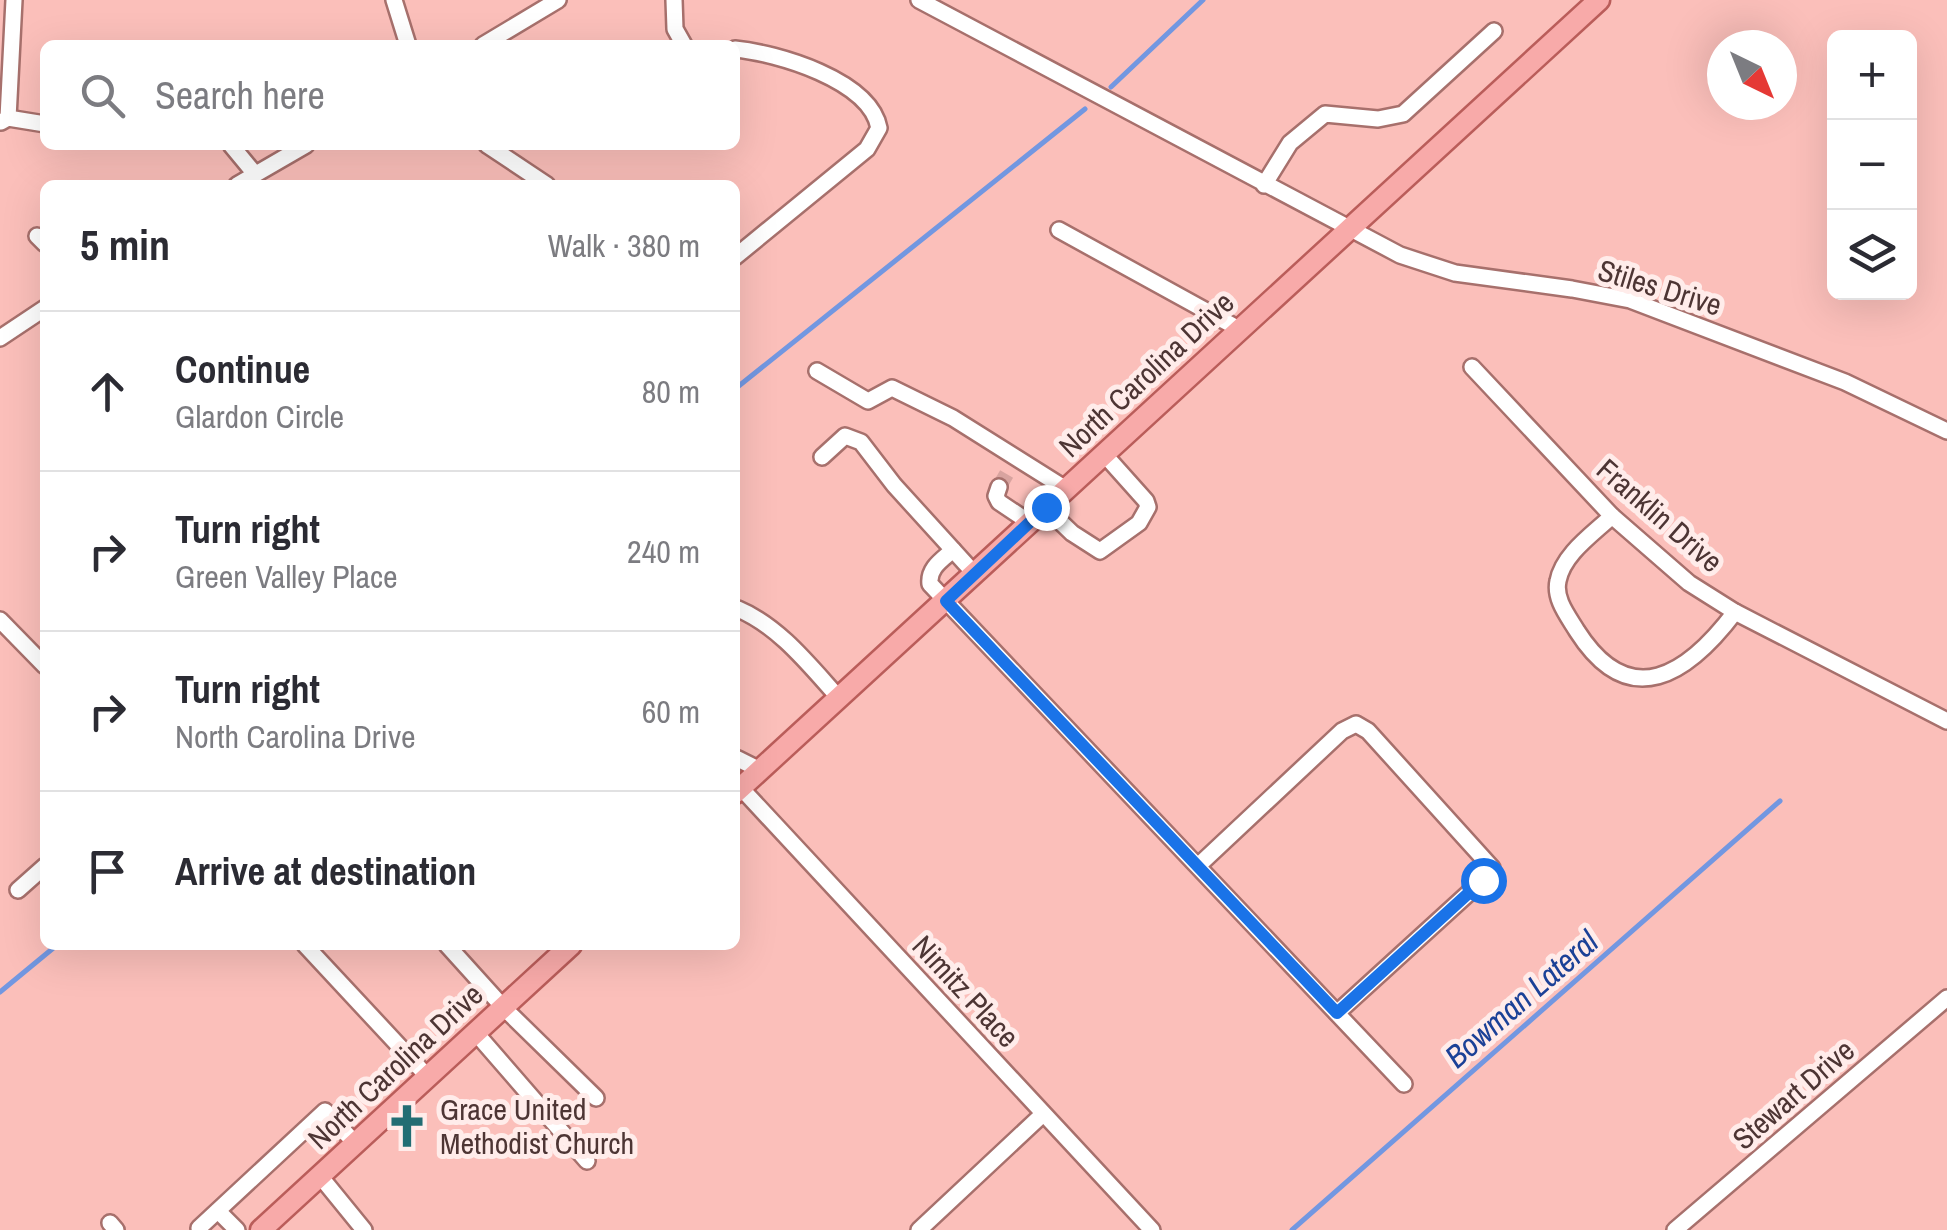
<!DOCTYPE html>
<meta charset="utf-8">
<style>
body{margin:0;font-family:"Archivo Narrow",sans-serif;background:#f2f2f3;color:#2b2b33}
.controls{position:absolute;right:30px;top:30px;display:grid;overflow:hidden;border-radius:15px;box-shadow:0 10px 40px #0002}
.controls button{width:90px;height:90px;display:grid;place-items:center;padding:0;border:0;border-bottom:2px solid #e1e1e2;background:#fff;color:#2b2b33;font:50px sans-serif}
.compass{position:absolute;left:1707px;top:30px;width:90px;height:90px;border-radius:50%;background:#fff;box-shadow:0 10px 40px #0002;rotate:137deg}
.stop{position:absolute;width:30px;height:30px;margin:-22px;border:8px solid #1a73e8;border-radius:50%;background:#fff}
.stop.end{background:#1a73e8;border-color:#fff;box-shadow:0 2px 10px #0008}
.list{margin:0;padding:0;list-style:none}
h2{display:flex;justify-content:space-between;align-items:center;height:130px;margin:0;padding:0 40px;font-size:42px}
h2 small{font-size:32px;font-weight:400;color:#7c7c81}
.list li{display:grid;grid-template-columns:65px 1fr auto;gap:30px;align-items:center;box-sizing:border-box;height:160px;padding:0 40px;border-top:2px solid #e1e1e2}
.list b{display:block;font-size:38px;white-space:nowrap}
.list p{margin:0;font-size:32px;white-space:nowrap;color:#7c7c81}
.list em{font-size:32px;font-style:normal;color:#7c7c81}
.icon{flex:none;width:55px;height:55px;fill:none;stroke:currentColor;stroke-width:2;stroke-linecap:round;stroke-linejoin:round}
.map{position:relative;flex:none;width:1947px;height:1230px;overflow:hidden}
.search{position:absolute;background:#fff;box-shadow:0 10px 40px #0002;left:40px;top:40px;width:700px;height:110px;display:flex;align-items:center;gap:25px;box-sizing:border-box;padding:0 35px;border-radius:15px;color:#7c7c81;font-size:38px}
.panel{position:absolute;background:#fff;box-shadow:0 10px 40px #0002;left:40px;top:180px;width:700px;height:770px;border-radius:15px}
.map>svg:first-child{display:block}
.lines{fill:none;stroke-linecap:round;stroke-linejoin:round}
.stream{stroke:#7297e1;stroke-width:5}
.minor-tunnel{stroke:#d8a39f;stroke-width:15;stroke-dasharray:15 8;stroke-linecap:butt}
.minor-casing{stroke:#a7706c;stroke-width:20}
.major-casing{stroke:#ba5d5a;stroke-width:25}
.minor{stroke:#fff;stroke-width:15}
.major{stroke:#f8aaa9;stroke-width:20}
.route{stroke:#1a73e8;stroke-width:12}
.labels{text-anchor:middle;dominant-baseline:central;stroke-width:10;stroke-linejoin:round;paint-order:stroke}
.street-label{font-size:30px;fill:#4d3534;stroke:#ffecea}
.poi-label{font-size:30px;fill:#4d3534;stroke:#ffecea;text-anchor:start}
.water-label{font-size:32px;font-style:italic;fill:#1b4197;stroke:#ffecea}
</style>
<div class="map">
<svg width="1947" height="1230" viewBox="0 0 1947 1230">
<rect width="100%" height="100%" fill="#fbbfba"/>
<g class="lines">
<g class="stream">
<polyline points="1111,87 1203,0"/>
<polyline points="735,389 1085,109"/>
<polyline points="0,992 57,945"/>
<polyline points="1292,1230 1780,801"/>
</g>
<polyline class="minor-tunnel" points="999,487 1009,470"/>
<g class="minor-casing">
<g id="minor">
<polyline points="394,0 408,45"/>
<polyline points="674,0 675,29 684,45"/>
<polyline points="919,0 1400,255 1455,273 1572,289 1630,300 1845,382 1947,431"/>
<polyline points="483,45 558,0"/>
<path d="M735,49C777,53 870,80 879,128L867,149L735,257"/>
<polyline points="8,118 14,0"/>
<polyline points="1,122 8,118 45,124"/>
<polyline points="231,145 255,174"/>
<polyline points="487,145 547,185"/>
<polyline points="237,185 306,145"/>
<polyline points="1264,185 1290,143 1325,114 1378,119 1403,114 1494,31"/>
<polyline points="1059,230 1239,329"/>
<polyline points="37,236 45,244"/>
<polyline points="0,338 45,308"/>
<polyline points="1472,367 1612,516 1689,583 1735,612 1947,721"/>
<polyline points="817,371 868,401 892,388 953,418 1066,489"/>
<polyline points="822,457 845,436 861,442 894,485 974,573"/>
<polyline points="999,487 996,496 999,502 1029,522"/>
<polyline points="1045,507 1072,533 1100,551 1139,523 1148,507 1146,501 1104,454"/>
<path d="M1612,516C1593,534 1563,554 1558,581C1554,599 1568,616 1577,631C1630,714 1688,674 1735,612"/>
<path d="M953,550C942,560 928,568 930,584L1404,1084"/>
<path d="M738,609C779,626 810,666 839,698"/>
<polyline points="0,620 45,666"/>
<polyline points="735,762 738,759 760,770"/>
<polyline points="741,788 1152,1230"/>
<polyline points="1199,865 1342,731 1356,724 1368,731 1492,868 1483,880 1337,1013"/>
<polyline points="18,890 45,866"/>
<polyline points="305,945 427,1076"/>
<polyline points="447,945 503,1007 596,1098"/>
<polyline points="475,1032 587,1161"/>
<polyline points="320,1176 364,1230"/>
<polyline points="218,1211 237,1230"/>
<polyline points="110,1223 116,1230"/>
<polyline points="199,1228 325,1111 355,1143"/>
<polyline points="919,1230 1043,1114"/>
<polyline points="1675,1230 1947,998"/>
</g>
</g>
<g class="major-casing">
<g id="major">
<polyline points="735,793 1599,0"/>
<polyline points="261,1230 571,945"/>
</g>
</g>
<use href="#minor" class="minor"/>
<use href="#major" class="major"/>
</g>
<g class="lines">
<polyline class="route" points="1046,507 946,601 1337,1013 1483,880"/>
</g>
<defs>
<g id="church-bare" transform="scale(3.45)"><path d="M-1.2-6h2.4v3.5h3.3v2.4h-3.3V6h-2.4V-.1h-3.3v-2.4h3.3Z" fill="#226d73" stroke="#ffecea" stroke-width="2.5" paint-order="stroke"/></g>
</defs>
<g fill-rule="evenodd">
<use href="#church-bare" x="407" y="1126"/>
</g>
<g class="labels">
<g class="street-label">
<text transform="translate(1660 287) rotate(17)">Stiles Drive</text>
<text transform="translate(1146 374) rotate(-43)">North Carolina Drive</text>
<text transform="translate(1660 515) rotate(41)">Franklin Drive</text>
<text transform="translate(966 991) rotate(47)">Nimitz Place</text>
<text transform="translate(395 1066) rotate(-43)">North Carolina Drive</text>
<text transform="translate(1793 1094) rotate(-41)">Stewart Drive</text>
</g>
<g class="poi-label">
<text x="440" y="1109">Grace United<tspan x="440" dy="34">Methodist Church</tspan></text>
</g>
<g class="water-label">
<text transform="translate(1521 999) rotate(-41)">Bowman Lateral</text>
</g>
</g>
</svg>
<div class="controls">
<button>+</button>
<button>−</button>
<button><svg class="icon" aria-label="layers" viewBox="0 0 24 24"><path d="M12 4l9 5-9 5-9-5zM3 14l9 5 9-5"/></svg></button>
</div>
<svg class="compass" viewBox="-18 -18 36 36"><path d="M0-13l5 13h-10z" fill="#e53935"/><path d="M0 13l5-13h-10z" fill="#7c7c81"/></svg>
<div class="stop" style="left:1483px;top:880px"></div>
<div class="stop end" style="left:1046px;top:507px"></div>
<div class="search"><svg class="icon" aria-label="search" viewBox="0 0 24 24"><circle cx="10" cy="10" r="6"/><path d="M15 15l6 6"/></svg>Search here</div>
<section class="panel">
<h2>5 min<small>Walk · 380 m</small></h2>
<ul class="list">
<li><svg class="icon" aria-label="ahead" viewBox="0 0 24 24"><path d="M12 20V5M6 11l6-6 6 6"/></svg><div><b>Continue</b><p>Glardon Circle</p></div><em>80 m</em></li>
<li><svg class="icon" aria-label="right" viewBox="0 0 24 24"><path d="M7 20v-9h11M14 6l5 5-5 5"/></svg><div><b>Turn right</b><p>Green Valley Place</p></div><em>240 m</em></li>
<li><svg class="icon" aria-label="right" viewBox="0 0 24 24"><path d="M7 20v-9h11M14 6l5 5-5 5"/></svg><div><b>Turn right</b><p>North Carolina Drive</p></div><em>60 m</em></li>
<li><svg class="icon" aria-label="arrive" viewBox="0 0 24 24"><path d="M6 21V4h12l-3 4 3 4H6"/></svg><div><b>Arrive at destination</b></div></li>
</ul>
</section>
</div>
